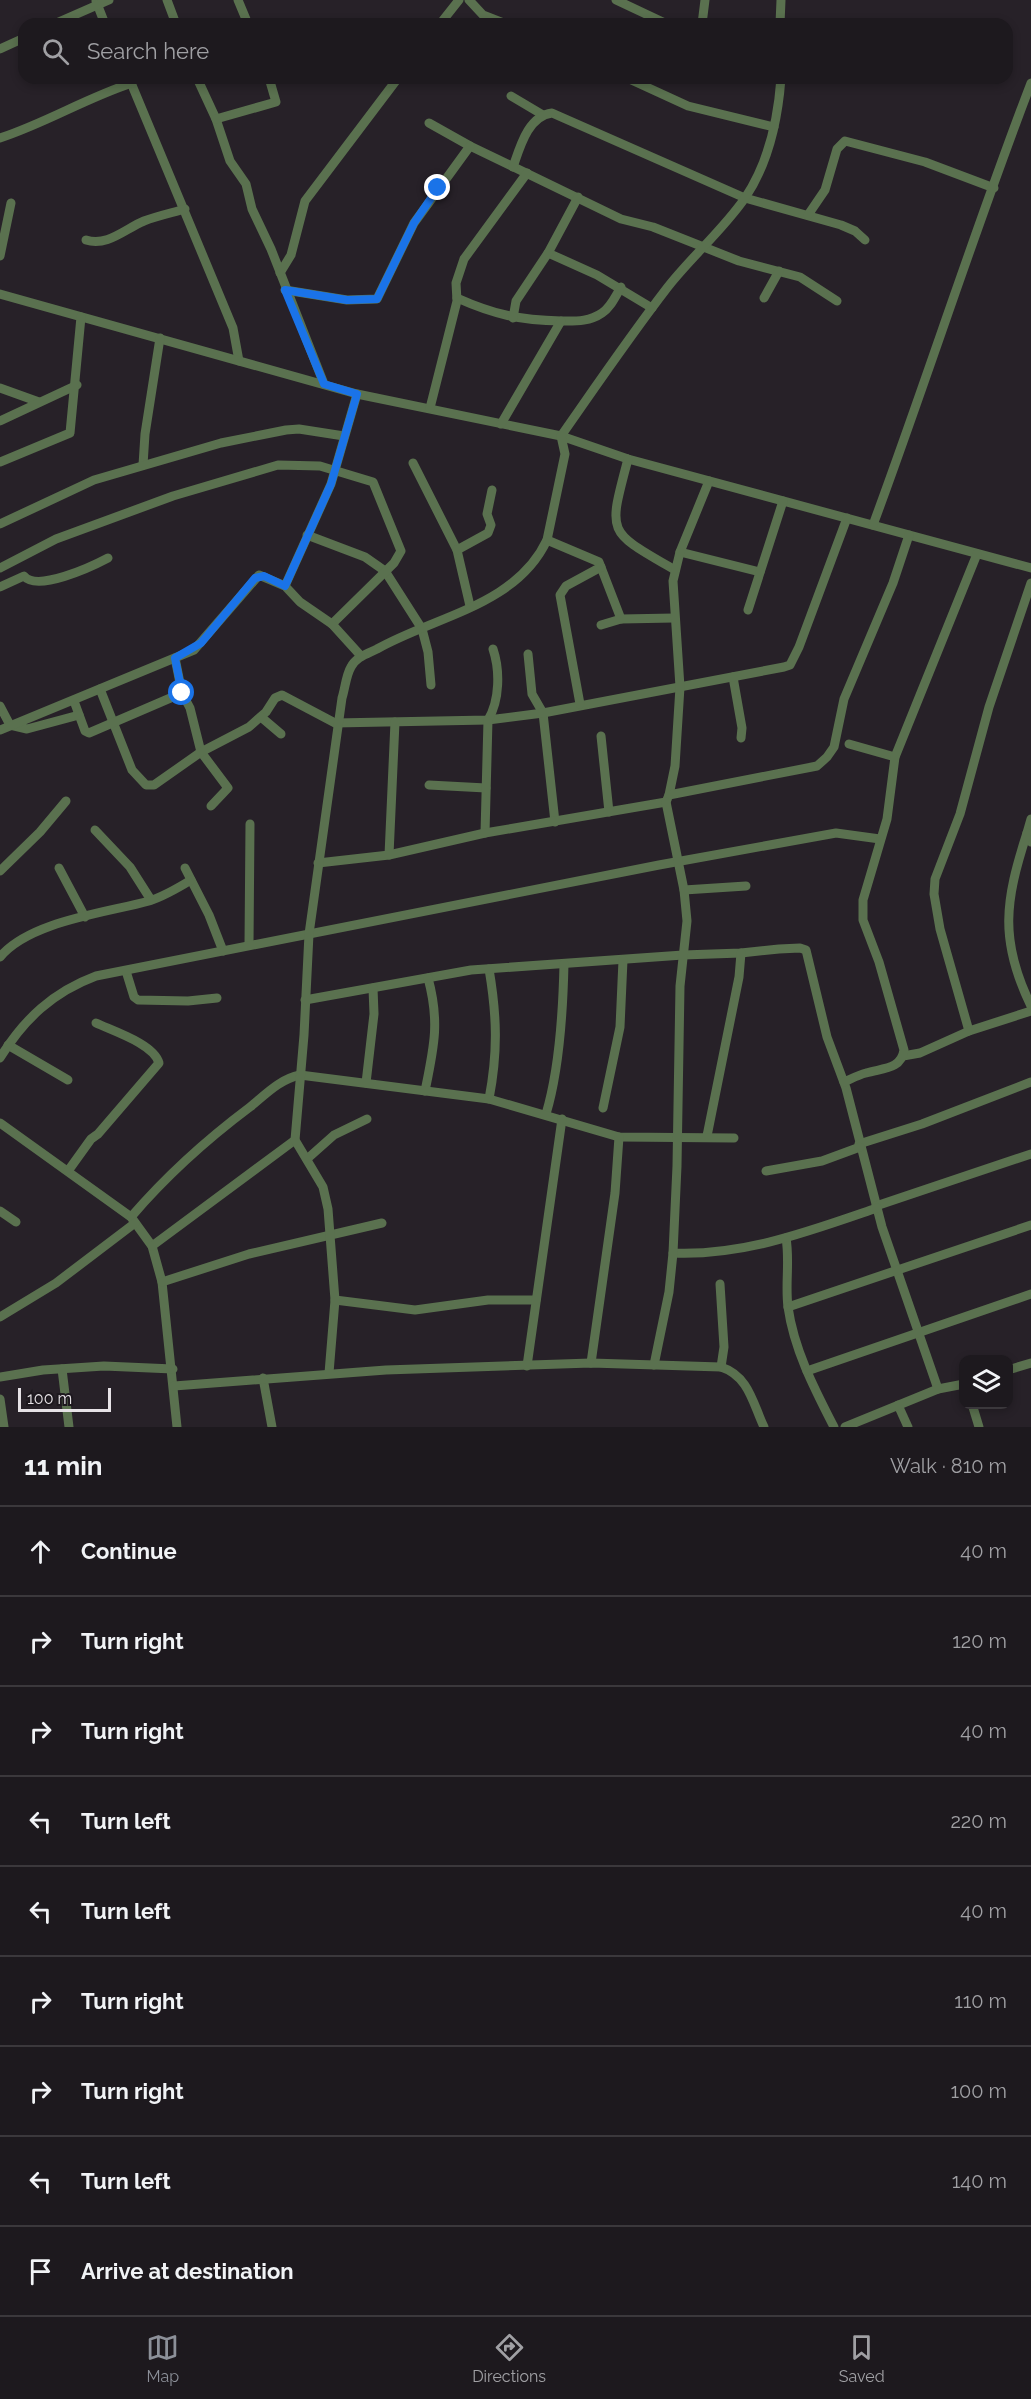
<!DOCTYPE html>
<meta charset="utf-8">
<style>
body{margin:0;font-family:Raleway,sans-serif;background:#252227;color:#f1f3f6}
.controls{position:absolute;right:18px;bottom:18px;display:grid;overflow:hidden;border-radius:12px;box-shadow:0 3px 9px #0003}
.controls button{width:54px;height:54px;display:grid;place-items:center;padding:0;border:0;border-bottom:2px solid #3b383c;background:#1d191e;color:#f1f3f6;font:30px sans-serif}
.scale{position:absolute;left:18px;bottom:15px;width:93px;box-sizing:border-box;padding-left:6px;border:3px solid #e6e2e6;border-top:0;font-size:16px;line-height:21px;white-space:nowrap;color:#e6e2e6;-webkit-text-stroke:4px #1d181e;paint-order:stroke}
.stop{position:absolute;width:18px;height:18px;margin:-14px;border:4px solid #1a73e8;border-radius:50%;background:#fff}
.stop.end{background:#1a73e8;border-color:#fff;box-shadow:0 2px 6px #0008}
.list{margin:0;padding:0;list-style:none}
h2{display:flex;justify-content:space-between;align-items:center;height:78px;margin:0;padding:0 24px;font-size:26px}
h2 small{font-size:20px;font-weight:400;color:#a0a0a4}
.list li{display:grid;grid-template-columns:39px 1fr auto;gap:18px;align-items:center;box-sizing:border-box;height:90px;padding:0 24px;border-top:2px solid #3b383c}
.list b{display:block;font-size:22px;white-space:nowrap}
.list em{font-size:20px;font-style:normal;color:#a0a0a4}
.icon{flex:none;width:33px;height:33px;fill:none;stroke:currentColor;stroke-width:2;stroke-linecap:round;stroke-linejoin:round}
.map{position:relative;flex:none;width:1031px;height:1427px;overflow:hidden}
.search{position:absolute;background:#1d191e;box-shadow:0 3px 9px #0003;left:18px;right:18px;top:18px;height:66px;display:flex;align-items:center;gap:15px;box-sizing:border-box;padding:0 21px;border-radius:18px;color:#a0a0a4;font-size:22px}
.sheet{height:888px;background:#1d191e}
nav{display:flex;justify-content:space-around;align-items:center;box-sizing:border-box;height:84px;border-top:2px solid #3b383c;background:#1d191e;font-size:16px;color:#a0a0a4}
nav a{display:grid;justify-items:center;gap:3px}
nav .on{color:#8c9099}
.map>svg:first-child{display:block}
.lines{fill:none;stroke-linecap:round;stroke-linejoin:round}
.minor{stroke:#5a714f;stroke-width:9}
.route{stroke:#1a73e8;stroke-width:8}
</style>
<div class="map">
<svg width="1031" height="1427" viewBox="0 0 1031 1427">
<rect width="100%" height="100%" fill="#272128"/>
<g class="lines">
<g class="minor">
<polyline points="167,0 176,24"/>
<polyline points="238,0 248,24"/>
<polyline points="469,0 483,15 506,24"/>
<polyline points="616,0 667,24"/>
<polyline points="96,1 105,24"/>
<polyline points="54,24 109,0"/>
<polyline points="440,24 459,0"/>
<polyline points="702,24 705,0"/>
<polyline points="780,24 781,0"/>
<polyline points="0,49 24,38"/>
<polyline points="129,78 233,328 239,361"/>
<polyline points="197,78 216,119 230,161 246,184 252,209 271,249 324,384"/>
<polyline points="627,78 688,106 774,127"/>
<polyline points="511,96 543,115"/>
<polyline points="216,119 276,102 269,78"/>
<polyline points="429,123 470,146 621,219 653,227 739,261 800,277 837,301"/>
<path d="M0,138C46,123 86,98 132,83"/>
<path d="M513,167C520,147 528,116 552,113L745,198L841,225L855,231L865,240"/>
<polyline points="808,215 825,190 837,149 845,141 925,162 994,188"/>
<path d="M86,240C107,247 125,229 144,221C157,216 171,213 185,209"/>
<polyline points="548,253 597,275 652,308"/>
<polyline points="0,256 11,203"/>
<polyline points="280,273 291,255 305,201 398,78"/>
<polyline points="285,290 347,300 377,299 414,223 470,146"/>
<polyline points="0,294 357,394 561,436 628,459 1031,568"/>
<path d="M457,298C495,315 520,320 561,321C575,321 589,322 602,313C611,307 615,297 621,287"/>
<polyline points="764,298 779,271"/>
<polyline points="513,318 516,301 548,253 578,197"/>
<polyline points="0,388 39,402"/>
<polyline points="430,408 457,301 456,283 464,259 527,173"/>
<polyline points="0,421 77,385"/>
<polyline points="501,424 561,321"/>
<path d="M628,459C608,535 606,530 675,570"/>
<polyline points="0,462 70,433 81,317"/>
<polyline points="413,463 457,550 470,606"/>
<polyline points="143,465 145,434 160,338"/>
<polyline points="0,524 94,480 221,443 286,430 299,429 344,436"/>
<path d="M873,525C927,379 975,229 1031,83"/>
<polyline points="307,535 365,557 385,571 422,629 428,652 431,685"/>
<polyline points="547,540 599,562 621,619"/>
<polyline points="457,550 488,533 491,525 487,514 492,490"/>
<polyline points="680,552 760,572"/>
<polyline points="0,568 56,539 173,496 278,465 320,466 373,482 401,551 394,563 332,624"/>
<polyline points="285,586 331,484 357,394"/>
<path d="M0,587L24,576C37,592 91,567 108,558"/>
<polyline points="748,610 783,501"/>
<polyline points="601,625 621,619 674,618"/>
<polyline points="528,654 532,694 543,713 555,822"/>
<polyline points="175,658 182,693 190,708 201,752 228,788 211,806"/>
<polyline points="733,677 742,728 741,738"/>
<polyline points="100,689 132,770 146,785 154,785 201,752 249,727 266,712 275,698 282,695 335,723 488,720 543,713 784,667 790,665 799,647 847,518"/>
<polyline points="74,701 85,731 89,733 182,693"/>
<polyline points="580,704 560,595 566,586 601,567"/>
<polyline points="0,706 10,725 27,729 79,715"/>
<polyline points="261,717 281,734"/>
<polyline points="0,730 194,650 259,575 285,586 300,602 332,624 361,656"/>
<polyline points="601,736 609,812"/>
<polyline points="849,744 895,757"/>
<polyline points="429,785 486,788"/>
<polyline points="669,795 675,766 680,687 673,581 680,552 709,481"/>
<polyline points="1031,819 1027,833 1031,842"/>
<polyline points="95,830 130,867 151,900"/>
<path d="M485,833L488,720C500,700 500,670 493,649"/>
<path d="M1027,833C1005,901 999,940 1031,1006"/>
<polyline points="389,855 395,722"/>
<polyline points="318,863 389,855 485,833 666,802 669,795 817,766 827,757 834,747 844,699 893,583 909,535"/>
<polyline points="59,868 85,917"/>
<polyline points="185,868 209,915 223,951"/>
<polyline points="0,871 40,832 66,801"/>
<polyline points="684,890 746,886"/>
<polyline points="249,944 250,824"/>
<path d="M0,957C30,921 106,913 149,901C165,896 178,888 191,880"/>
<path d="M489,969C497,1016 498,1052 489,1099"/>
<polyline points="126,971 134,997 138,1000 188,1001 217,998"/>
<polyline points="305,1000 471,970 683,955 741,953 779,949 800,948 806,950 827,1037 846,1088 882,1227 938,1389"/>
<polyline points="969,1031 940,929 934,894 935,879 960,814 989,707 1031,583"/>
<polyline points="8,1045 68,1080"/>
<polyline points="903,1056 920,1053 969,1031 1031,1011"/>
<path d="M0,1058C24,1019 53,992 96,976L659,865L836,833L880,839"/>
<path d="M844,1082C851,1079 858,1075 866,1073C882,1068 901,1070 904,1050L879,962L863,920V900L887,819L895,757L977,554"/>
<polyline points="366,1083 374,1014 373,988"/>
<path d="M425,1091C434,1047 440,1022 428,978"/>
<polyline points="603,1108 620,1027 623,960"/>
<path d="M546,1114C559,1071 563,1009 564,964"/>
<polyline points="0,1123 131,1217 152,1246 162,1282 177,1427"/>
<polyline points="707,1136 739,977 741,953"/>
<polyline points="859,1144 922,1124 1031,1082"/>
<polyline points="307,1159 334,1135 367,1119"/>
<path d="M68,1171L91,1139L98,1134L159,1063C154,1044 113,1031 96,1023"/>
<polyline points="766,1171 822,1161 860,1147"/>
<polyline points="876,1206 1031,1154"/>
<polyline points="0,1211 16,1222"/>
<path d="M131,1217C167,1175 206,1140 250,1107C266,1094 280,1079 300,1075L489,1099L619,1137L734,1138"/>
<path d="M786,1238C790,1261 785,1284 788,1307C794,1350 815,1390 834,1427"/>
<polyline points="152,1246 295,1140"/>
<path d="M673,1253C744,1256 810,1231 877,1208"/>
<polyline points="162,1282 249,1254 382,1223"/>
<polyline points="720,1284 724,1347 721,1367"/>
<polyline points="335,1300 415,1310 488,1300 536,1300"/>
<polyline points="788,1307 1031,1225"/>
<polyline points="0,1317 56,1283 135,1223"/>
<polyline points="591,1363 615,1193 619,1137"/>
<polyline points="654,1365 669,1292 673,1253 677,1166 680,986 687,921 684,890 666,802"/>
<polyline points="527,1366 562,1119"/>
<polyline points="62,1369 69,1427"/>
<polyline points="1008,1370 1031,1363"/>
<polyline points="807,1371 1031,1294"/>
<path d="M329,1373L335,1300L328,1209L323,1187L295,1140L304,1035L309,934L342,698C345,689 346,675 351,667C356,657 367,654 377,649C435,616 516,606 547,540L565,454L561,436C596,386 630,336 667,288C691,257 722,231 745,198C768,164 778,119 781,78"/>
<polyline points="0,1377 43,1370 104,1366 173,1369"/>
<polyline points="263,1378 272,1427"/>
<path d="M174,1386L386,1370L591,1363L721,1367C749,1376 753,1404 764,1427"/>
<polyline points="0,1399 4,1427"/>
<polyline points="972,1404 979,1427"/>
<polyline points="898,1405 908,1427"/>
<polyline points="845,1427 938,1389 964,1384"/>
</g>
</g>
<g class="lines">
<polyline class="route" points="182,693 175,658 201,643 255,578 264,576 285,586 331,484 357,394 324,384 285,290 347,300 377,299 414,223 438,188"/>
</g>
</svg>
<div class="controls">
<button><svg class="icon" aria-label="layers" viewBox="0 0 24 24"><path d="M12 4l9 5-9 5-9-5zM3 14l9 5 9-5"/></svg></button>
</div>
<div class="scale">100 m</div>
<div class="stop" style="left:182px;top:693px"></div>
<div class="stop end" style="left:438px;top:188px"></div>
<div class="search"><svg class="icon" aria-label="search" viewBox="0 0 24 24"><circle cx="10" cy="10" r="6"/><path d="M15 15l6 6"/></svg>Search here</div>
</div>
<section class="sheet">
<h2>11 min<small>Walk · 810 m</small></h2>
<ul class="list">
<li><svg class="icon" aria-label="ahead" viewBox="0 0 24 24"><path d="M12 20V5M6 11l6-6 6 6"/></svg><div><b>Continue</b></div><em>40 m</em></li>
<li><svg class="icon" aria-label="right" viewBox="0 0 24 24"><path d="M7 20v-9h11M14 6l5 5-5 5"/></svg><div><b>Turn right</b></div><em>120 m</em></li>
<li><svg class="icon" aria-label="right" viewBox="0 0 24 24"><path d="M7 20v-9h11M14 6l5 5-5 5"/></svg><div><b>Turn right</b></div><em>40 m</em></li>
<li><svg class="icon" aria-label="left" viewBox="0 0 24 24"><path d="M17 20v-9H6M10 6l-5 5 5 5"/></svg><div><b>Turn left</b></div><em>220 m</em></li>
<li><svg class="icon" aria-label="left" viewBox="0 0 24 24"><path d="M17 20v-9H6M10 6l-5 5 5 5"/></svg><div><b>Turn left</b></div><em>40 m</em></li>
<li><svg class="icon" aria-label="right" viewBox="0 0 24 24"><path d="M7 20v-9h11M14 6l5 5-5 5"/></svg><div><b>Turn right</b></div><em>110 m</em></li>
<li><svg class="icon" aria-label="right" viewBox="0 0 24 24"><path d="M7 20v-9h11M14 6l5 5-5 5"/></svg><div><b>Turn right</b></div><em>100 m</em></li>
<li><svg class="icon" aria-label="left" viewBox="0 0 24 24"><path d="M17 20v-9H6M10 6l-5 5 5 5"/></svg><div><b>Turn left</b></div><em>140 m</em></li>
<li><svg class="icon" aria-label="arrive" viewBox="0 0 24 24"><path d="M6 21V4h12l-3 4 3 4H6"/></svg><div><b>Arrive at destination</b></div></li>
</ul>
</section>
<nav>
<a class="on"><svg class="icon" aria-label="map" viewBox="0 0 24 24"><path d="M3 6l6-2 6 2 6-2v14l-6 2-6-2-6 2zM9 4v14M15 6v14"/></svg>Map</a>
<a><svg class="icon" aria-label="directions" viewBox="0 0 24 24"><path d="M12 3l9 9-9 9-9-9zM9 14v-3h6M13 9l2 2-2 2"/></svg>Directions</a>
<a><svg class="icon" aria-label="saved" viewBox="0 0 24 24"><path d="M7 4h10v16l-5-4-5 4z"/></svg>Saved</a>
</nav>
